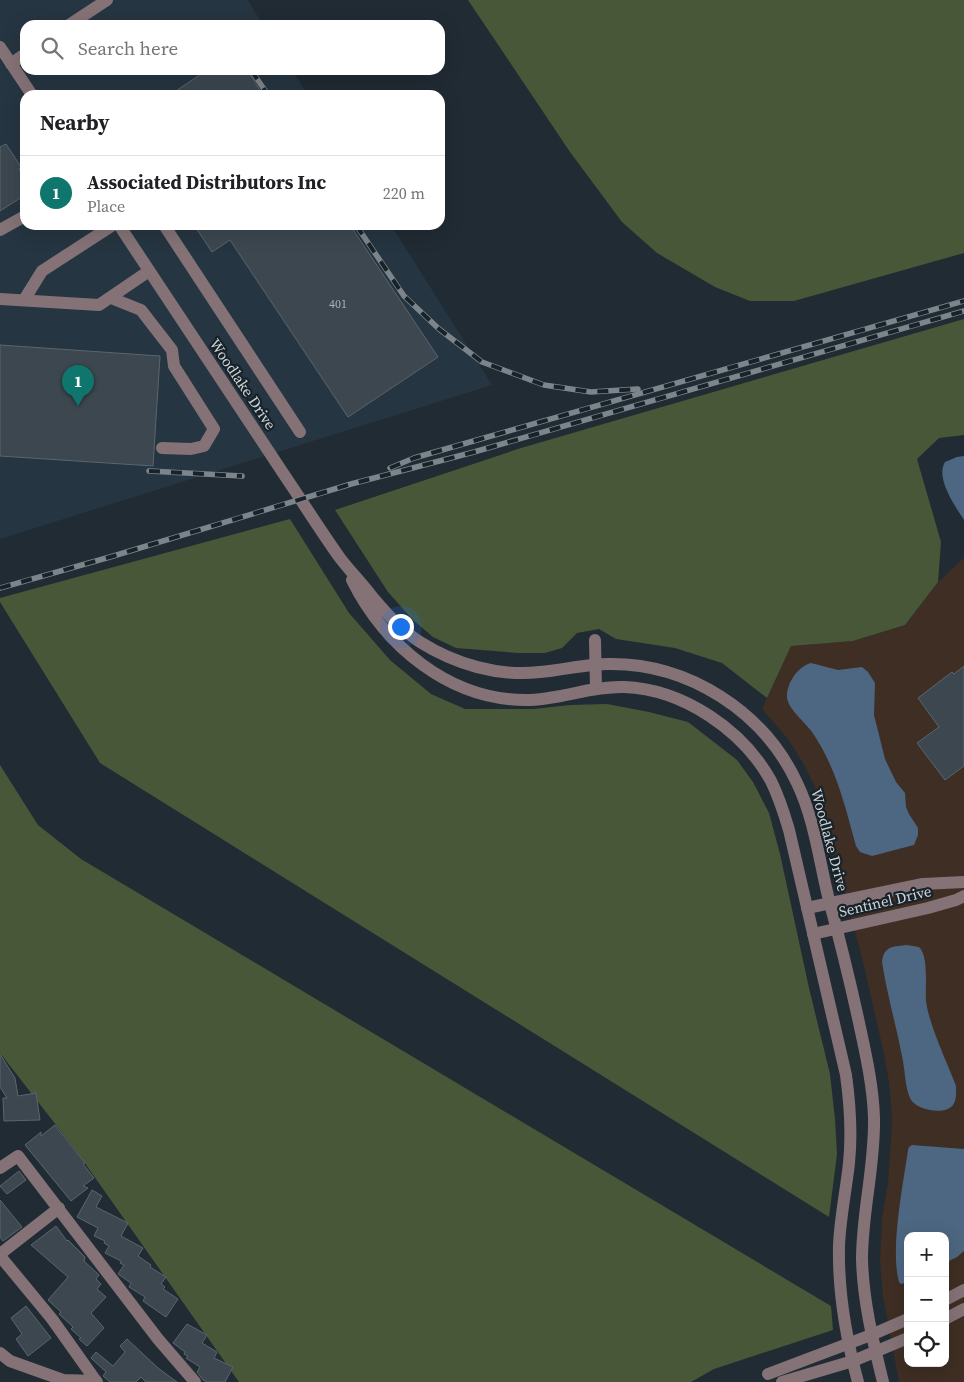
<!DOCTYPE html>
<meta charset="utf-8">
<style>
body{margin:0;font-family:"Source Serif 4",serif;background:#f2f2f2;color:#202124}
.controls{position:absolute;right:15px;bottom:15px;display:grid;overflow:hidden;border-radius:10px;box-shadow:0 5px 20px #0002}
.controls button{width:45px;height:45px;display:grid;place-items:center;padding:0;border:0;border-bottom:1px solid #e0e0e0;background:#fff;color:#202124;font:25px sans-serif}
.you{position:absolute;left:400px;top:626px;width:18px;height:18px;margin:-12px;border:4px solid #fff;border-radius:50%;background:#1a73e8;box-shadow:0 0 0 8px #1a73e833}
.badge{display:grid;place-items:center;width:32px;height:32px;border-radius:50%;background:#0f766e;color:#fff;font-size:16px;font-weight:700}
.pin{position:absolute;translate:-50% -41px;filter:drop-shadow(0 1px 2px #0008)}
.pin::after{content:'';position:absolute;top:26px;width:18px;height:15px;background:inherit;clip-path:polygon(0 0,100% 0,50% 100%)}
.list{margin:0;padding:0;list-style:none}
h2{display:flex;justify-content:space-between;align-items:center;height:65px;margin:0;padding:0 20px;font-size:21px}
h2 small{font-size:16px;font-weight:400;color:#757577}
.list li{display:grid;grid-template-columns:32px 1fr auto;gap:15px;align-items:center;box-sizing:border-box;height:75px;padding:0 20px;border-top:1px solid #e0e0e0}
.list b{display:block;font-size:19px;white-space:nowrap}
.list p{margin:0;font-size:16px;white-space:nowrap;color:#757577}
.list em{font-size:16px;font-style:normal;color:#757577}
.icon{flex:none;width:28px;height:28px;fill:none;stroke:currentColor;stroke-width:2;stroke-linecap:round;stroke-linejoin:round}
.map{position:relative;flex:none;width:964px;height:1382px;overflow:hidden}
.search{position:absolute;background:#fff;box-shadow:0 5px 20px #0002;left:20px;top:20px;width:425px;height:55px;display:flex;align-items:center;gap:12px;box-sizing:border-box;padding:0 18px;border-radius:15px;color:#757577;font-size:19px}
.panel{position:absolute;background:#fff;box-shadow:0 5px 20px #0002;left:20px;top:90px;width:425px;height:140px;border-radius:15px}
.map>svg:first-child{display:block}
.commercial{fill:#3e2e23;fill-rule:evenodd}
.built{fill:#253541}
.forest{fill:#485737}
.water{fill:#4d6681}
.building{fill:#3c474f;stroke:#5a656f}
.lines{fill:none;stroke-linecap:round;stroke-linejoin:round}
.minor{stroke:#847276;stroke-width:12}
.rail-casing{stroke:#7d858c;stroke-width:5.5}
.rail{stroke:#182229;stroke-width:4;stroke-dasharray:11;stroke-linecap:butt}
.labels{text-anchor:middle;dominant-baseline:central;stroke-width:4.5;stroke-linejoin:round;paint-order:stroke}
.number-label{font-size:12px;fill:#a9b1b6}
.street-label{font-size:15px;fill:#cdd4d9;stroke:#182229}
</style>
<div class="map">
<svg width="964" height="1382" viewBox="0 0 964 1382">
<rect width="100%" height="100%" fill="#212b33"/>
<path class="commercial" d="M964,558V1382H899L883,1296L880,1263L882,1218L888,1183L891,1139L892,1117L889,1082L884,1054L862,958L825,818L815,787L803,763L788,739L762,709L791,646L853,641L905,625L938,582ZM908,1236H945V1363H908Z"/>
<polygon class="built" points="0,0 248,0 263,25 25,25 25,70 292,70 308,95 25,95 25,225 391,225 492,385 0,539"/>
<g class="forest">
<polygon points="468,0 964,0 964,253 794,301 750,301 715,287 657,253 622,222 570,152"/>
<polygon points="964,319 964,435 939,438 917,459 941,542 938,582 905,625 853,641 791,646 767,698 722,663 675,648 616,639 599,629 577,633 562,648 545,653 518,653 456,648 433,637 413,620 388,592 335,510 521,448"/>
<polygon points="290,519 349,613 390,660 431,694 465,709 534,709 570,705 607,704 649,712 688,722 737,760 753,782 769,813 780,854 809,988 830,1074 835,1119 837,1154 829,1217 100,763 0,602 0,598"/>
<polygon points="0,765 38,825 81,859 831,1306 833,1330 714,1369 691,1382 239,1382 77,1152 0,1053"/>
</g>
<g class="water">
<path d="M964,456V520C955,506 935,478 945,462L957,457Z"/>
<path d="M811,663L838,670L862,667L868,672L875,683L874,715L885,759L896,782L905,793L906,807L909,814L918,828V835L914,845L872,856L860,852L856,846C845,806 836,767 812,732C805,722 789,710 787,698C786,684 798,666 811,663Z"/>
<path d="M898,946L907,945L919,947C929,956 925,987 926,1001C929,1025 947,1062 956,1086C956,1093 957,1099 953,1105C945,1116 915,1110 910,1098C905,1088 905,1069 902,1056C896,1025 887,994 882,962C883,952 887,947 898,946Z"/>
<path d="M912,1145L964,1149V1251L957,1257L945,1263V1236H908V1282L901,1284L899,1282C890,1250 903,1185 908,1150L909,1147Z"/>
</g>
<g class="building">
<polygon points="207,70 247,70 263,95 170,95"/>
<polygon points="6,144 21,167 19,169 25,179 25,195 0,211 0,147"/>
<polygon points="194,225 350,225 438,357 348,417 230,240 212,252"/>
<polygon points="0,345 160,356 153,466 0,456"/>
<polygon points="964,666 964,766 945,780 917,743 939,727 918,698 952,672 954,674"/>
<polygon points="0,1054 15,1078 18,1096 36,1093 40,1120 4,1121 3,1098 7,1098 0,1087"/>
<polygon points="55,1125 85,1163 83,1164 94,1178 83,1186 88,1188 71,1201 25,1145 41,1132 41,1136"/>
<polygon points="19,1171 26,1180 7,1194 0,1186"/>
<polygon points="92,1190 102,1196 96,1207 128,1223 121,1236 143,1248 138,1256 151,1265 150,1267 166,1277 161,1284 165,1287 163,1289 178,1299 166,1317 143,1301 145,1297 129,1287 131,1283 118,1274 124,1265 120,1263 121,1261 105,1253 109,1246 104,1243 105,1241 94,1236 98,1228 77,1217"/>
<polygon points="0,1200 22,1227 3,1241 0,1237"/>
<polygon points="56,1226 67,1241 68,1240 85,1257 84,1261 99,1275 96,1279 101,1284 97,1289 106,1297 91,1313 104,1328 87,1346 79,1339 81,1338 71,1329 73,1327 59,1314 61,1312 48,1300 68,1277 31,1245"/>
<polygon points="26,1306 51,1338 28,1356 16,1339 22,1334 11,1318"/>
<polygon points="187,1324 207,1335 202,1343 217,1352 214,1358 233,1367 225,1382 207,1382 203,1380 197,1372 200,1367 186,1358 188,1356 184,1354 185,1352 173,1343"/>
<polygon points="127,1339 158,1368 177,1382 146,1382 141,1377 136,1382 110,1382 103,1376 106,1372 91,1358 96,1352 113,1366 125,1352 120,1346"/>
</g>
<g class="lines">
<g class="minor">
<polyline points="69,25 107,0"/>
<polyline points="0,47 32,95"/>
<polyline points="11,64 25,54"/>
<path d="M119,225C174,307 228,390 283,473C302,501 320,530 340,558C349,570 360,581 370,594C385,612 400,629 420,642C455,664 498,677 540,672C563,670 586,664 609,664C689,663 764,712 797,783C814,818 819,859 828,896C839,937 849,977 858,1018C865,1051 873,1084 874,1118C875,1166 862,1212 862,1259C863,1301 873,1341 883,1382"/>
<polyline points="164,225 300,432"/>
<polyline points="0,230 25,216"/>
<polyline points="111,298 141,310 172,350 174,366 214,429 204,446 191,449 162,448"/>
<polyline points="0,299 99,305 149,271"/>
<polyline points="24,300 42,271 113,225"/>
<path d="M352,580C385,646 449,700 526,700C559,700 590,686 624,687C683,689 743,730 771,781C779,797 784,813 789,830L846,1075C850,1104 852,1134 849,1163C846,1191 840,1218 839,1246C838,1292 846,1338 858,1382"/>
<polyline points="595,640 596,689"/>
<polyline points="807,908 923,884 964,882"/>
<polyline points="813,934 928,908 956,900 964,896"/>
<polyline points="0,1168 18,1156 158,1339 195,1382"/>
<polyline points="0,1254 59,1208"/>
<polyline points="0,1256 52,1319 96,1381"/>
<polyline points="945,1300 964,1290"/>
<polyline points="945,1319 964,1309"/>
<polyline points="0,1353 10,1361 63,1380 96,1381 97,1382"/>
<polyline points="768,1374 871,1335 908,1319"/>
<polyline points="782,1382 853,1361 908,1338"/>
</g>
<g class="rail-casing">
<g id="rail">
<polyline points="251,70 268,95"/>
<polyline points="356,225 404,296 439,329 482,362 544,385 591,392 638,389"/>
<polyline points="390,468 414,458 470,442 964,301"/>
<polyline points="149,471 242,476"/>
<polyline points="0,588 110,557 351,484 474,452 964,311"/>
</g>
</g>
<use href="#rail" class="rail"/>
</g>
<g class="labels">
<g class="number-label">
<text x="338" y="304">401</text>
</g>
<g class="street-label">
<text transform="translate(243 384) rotate(56)">Woodlake Drive</text>
<text transform="translate(830 840) rotate(75)">Woodlake Drive</text>
<text transform="translate(885 901) rotate(-13)">Sentinel Drive</text>
</g>
</g>
</svg>
<div class="controls">
<button>+</button>
<button>−</button>
<button><svg class="icon" aria-label="locate" viewBox="0 0 24 24"><circle cx="12" cy="12" r="6"/><path d="M12 2v4M12 18v4M2 12h4M18 12h4"/></svg></button>
</div>
<div class="you"></div>
<div class="pin badge" style="left:78px;top:406px">1</div>
<div class="search"><svg class="icon" aria-label="search" viewBox="0 0 24 24"><circle cx="10" cy="10" r="6"/><path d="M15 15l6 6"/></svg>Search here</div>
<section class="panel">
<h2>Nearby<small></small></h2>
<ul class="list">
<li><span class="badge">1</span><div><b>Associated Distributors Inc</b><p>Place</p></div><em>220 m</em></li>
</ul>
</section>
</div>
